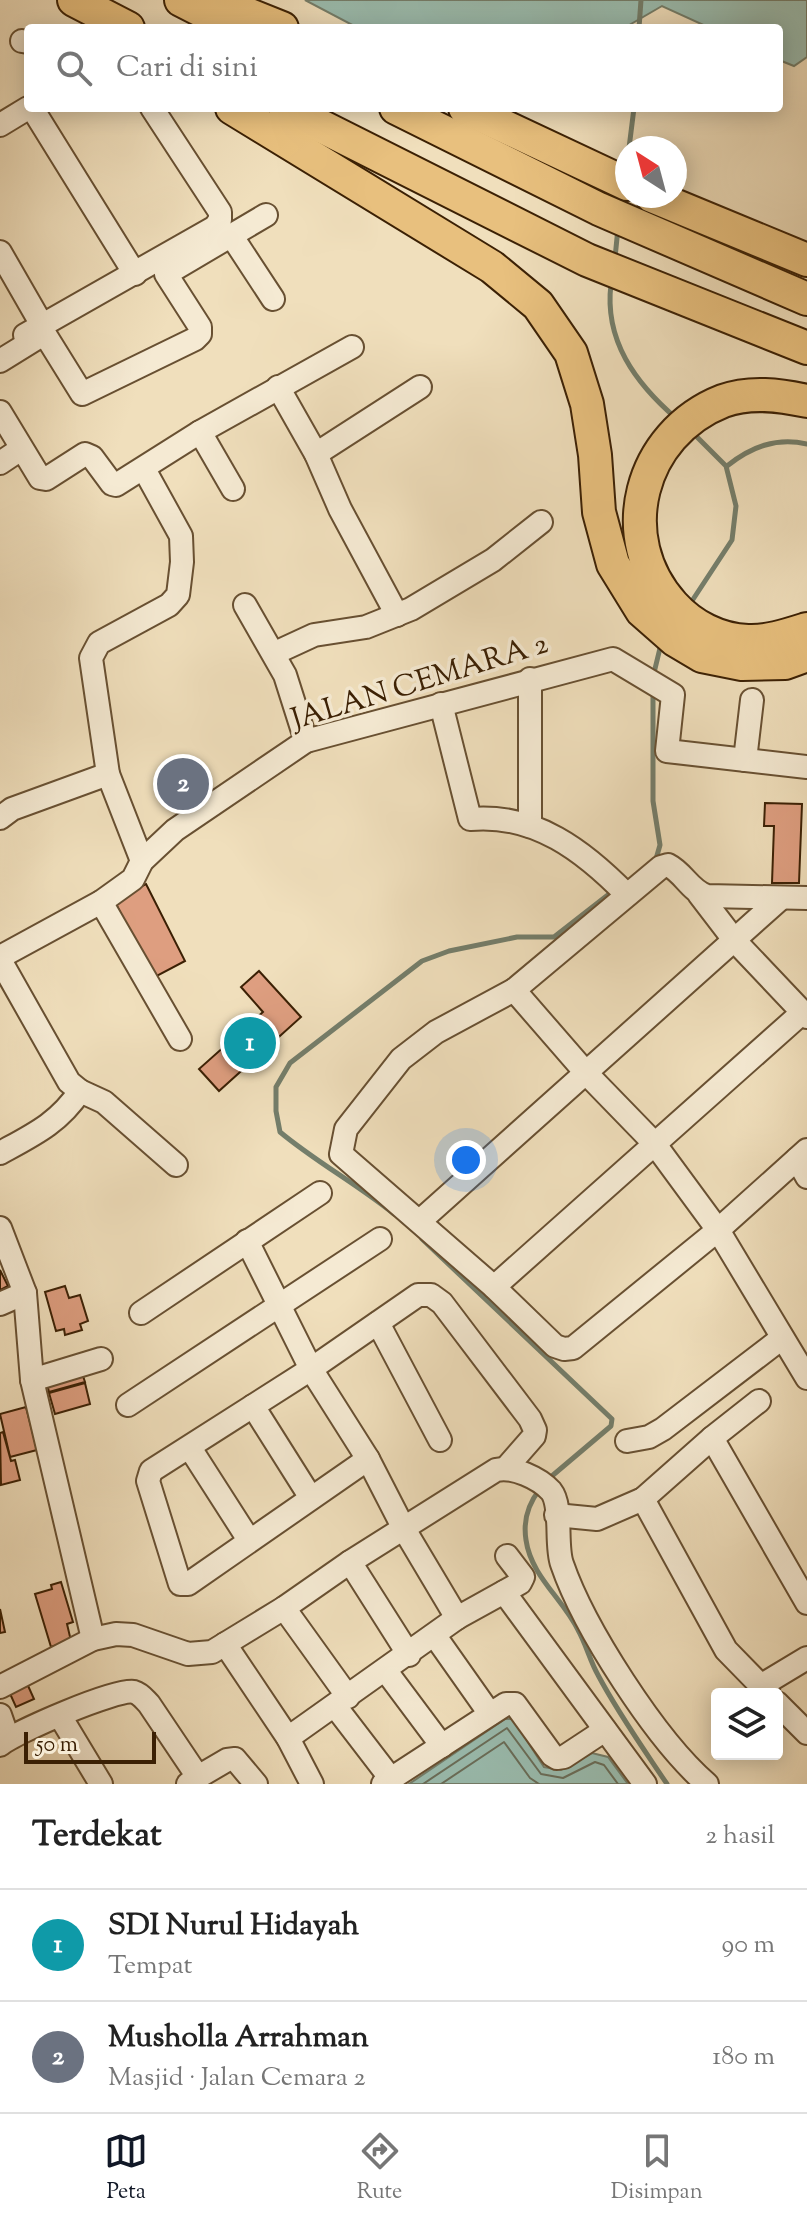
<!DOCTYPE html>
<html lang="id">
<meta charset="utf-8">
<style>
body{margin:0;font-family:"Sorts Mill Goudy",serif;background:#f6f6f6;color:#222}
.controls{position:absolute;right:24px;bottom:24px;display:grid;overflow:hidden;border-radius:8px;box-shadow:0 4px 20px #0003}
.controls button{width:72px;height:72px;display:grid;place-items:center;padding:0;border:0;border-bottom:2px solid #e0e0e0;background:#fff;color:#222;font:40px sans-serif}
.compass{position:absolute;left:615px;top:136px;width:72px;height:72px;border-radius:50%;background:#fff;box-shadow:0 4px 20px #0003;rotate:324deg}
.scale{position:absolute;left:24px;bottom:20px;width:132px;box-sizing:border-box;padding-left:8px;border:4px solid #3b2004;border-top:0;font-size:22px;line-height:28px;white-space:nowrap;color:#3b2004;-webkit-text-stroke:6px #f5ead3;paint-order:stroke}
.you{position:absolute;left:466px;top:1160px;width:28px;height:28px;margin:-20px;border:6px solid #fff;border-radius:50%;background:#1a73e8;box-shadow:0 0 0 12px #1a73e833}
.badge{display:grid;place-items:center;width:52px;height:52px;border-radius:50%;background:#111827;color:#fff;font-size:26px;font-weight:700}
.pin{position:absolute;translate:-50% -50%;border:4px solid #fff;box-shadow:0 2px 8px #0006}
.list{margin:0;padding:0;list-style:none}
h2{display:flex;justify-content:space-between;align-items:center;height:104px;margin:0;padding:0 32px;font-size:34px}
h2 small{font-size:26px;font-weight:400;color:#767676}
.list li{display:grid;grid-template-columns:52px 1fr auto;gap:24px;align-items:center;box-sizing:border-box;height:112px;padding:0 32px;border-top:2px solid #e0e0e0}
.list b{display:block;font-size:30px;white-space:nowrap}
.list p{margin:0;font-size:26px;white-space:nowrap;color:#767676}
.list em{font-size:26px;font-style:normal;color:#767676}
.icon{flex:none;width:44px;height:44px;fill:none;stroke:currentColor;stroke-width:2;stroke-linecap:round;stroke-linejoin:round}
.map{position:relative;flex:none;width:807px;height:1784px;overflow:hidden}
.search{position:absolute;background:#fff;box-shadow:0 4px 20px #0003;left:24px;right:24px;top:24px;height:88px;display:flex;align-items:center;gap:20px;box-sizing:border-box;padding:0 28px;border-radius:8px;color:#767676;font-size:30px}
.sheet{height:328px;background:#fff}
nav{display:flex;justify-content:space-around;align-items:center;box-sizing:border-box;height:112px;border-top:2px solid #e0e0e0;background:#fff;font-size:22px;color:#767676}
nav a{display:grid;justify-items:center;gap:4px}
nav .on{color:#111827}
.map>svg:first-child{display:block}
.water{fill:#9abdb0;stroke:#747e6b;stroke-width:2}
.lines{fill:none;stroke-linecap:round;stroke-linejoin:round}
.shore{stroke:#6a6e5a;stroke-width:2}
.stream{stroke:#747e6b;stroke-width:5}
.building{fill:#de9e80;stroke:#3b2004;stroke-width:2}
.minor-casing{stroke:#685032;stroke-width:26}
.highway-casing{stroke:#3b2004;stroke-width:36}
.minor{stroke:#f5ead3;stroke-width:22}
.highway{stroke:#e8c07e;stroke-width:32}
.labels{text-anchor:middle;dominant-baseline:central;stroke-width:7;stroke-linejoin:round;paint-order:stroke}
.street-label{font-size:30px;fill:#3b2004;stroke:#f5ead3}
</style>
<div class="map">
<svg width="807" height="1784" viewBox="0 0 807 1784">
<rect width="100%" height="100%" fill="#f0dfbc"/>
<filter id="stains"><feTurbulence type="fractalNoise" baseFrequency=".0025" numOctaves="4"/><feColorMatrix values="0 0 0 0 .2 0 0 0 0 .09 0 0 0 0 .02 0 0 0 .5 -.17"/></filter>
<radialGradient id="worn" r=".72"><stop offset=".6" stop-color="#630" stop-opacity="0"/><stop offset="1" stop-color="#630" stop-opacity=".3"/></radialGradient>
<g class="water">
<polygon points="305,0 807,0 807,57 794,66 779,60 779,28 710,28 662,6 624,28 358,28"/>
<polygon points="505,1719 513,1719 544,1767 561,1770 592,1753 608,1757 628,1784 409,1784"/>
</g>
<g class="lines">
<g class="shore">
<polyline points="423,1784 507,1728 541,1774 563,1778 595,1762 604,1765 618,1784"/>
<polyline points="441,1784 504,1742 530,1778 539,1784"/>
</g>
<g class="stream">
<polyline points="639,28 641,0"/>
<polyline points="629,148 634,108"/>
<polyline points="615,258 618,228"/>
<path d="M611,284C604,340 635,383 677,419"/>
<path d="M727,466C751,447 776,437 807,444"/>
<polyline points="688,607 732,540 736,506 726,466 693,433"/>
<polyline points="653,677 661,644"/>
<polyline points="653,691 653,801 660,845 656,859"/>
<path d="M394,1214C357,1184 316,1162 280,1132L276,1111V1087L290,1063L422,961L449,951L517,937H554L613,891"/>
<polyline points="422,1239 612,1419 611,1426 546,1481"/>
<path d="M540,1489C528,1504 523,1521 526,1540C531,1576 563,1599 578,1630C586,1644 590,1661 598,1675C618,1713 643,1748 667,1784"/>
</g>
</g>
<g class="building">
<polygon points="193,768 200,794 174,801 167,775"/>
<polygon points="765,803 802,804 799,883 772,883 774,826 764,826"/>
<polygon points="146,884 185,961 153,978 114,900"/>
<polygon points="259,971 301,1017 219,1091 199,1069 263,1012 241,987"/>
<polygon points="0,1270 8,1286 0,1290"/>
<polygon points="65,1286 69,1298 80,1295 88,1321 80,1324 82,1330 65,1335 64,1329 56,1331 45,1292"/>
<polygon points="81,1370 85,1382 49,1392 46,1380"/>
<polygon points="85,1383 90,1404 55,1414 49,1393"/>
<polygon points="26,1407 37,1450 10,1457 0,1414"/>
<polygon points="3,1432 11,1461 15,1460 20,1480 1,1485 0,1433"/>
<polygon points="61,1582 73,1622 67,1624 71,1641 51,1647 35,1594 52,1589 51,1585"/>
<polygon points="0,1609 5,1632 0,1633"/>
<polygon points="25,1679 34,1699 16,1707 7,1687"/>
</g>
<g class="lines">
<g class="minor-casing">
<g id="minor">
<polyline points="22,41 28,42"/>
<polyline points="32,108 135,274"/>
<polyline points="0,125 28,108"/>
<polyline points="231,235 273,299"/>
<polyline points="0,252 42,325"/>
<polyline points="25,335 215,227 220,220 220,212 152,108"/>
<polyline points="0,361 42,335 46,336 82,394 195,339 200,334 200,327 166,274 266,215"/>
<polyline points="278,387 316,454 340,509 397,615"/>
<polyline points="0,412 40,478 46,479 85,454 92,457 112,484 116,485 200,432 352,347"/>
<polyline points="200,432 233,489"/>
<polyline points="316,454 420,387"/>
<polyline points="0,463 21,449"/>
<polyline points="245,605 285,675 306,741"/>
<polyline points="275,653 314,635 366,627 411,609 493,560 541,522"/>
<polyline points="530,679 530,826"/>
<path d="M441,704L470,819C535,813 584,851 627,895"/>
<polyline points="745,760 752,700"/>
<polyline points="0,818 12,809 108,774"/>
<polyline points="142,861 108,774 91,658 99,643 169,605 178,595 182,562 181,536 144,469"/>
<polyline points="699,894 735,941 807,1017"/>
<path d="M807,898L707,896C690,891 684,873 668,865L661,867L514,990L436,1032L401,1059L346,1129L341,1154L494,1287L555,1346L564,1349L573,1348L718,1230L807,1150"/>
<polyline points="101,902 180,1039"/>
<polyline points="0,957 101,902 133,879 142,861 175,830 306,741 613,659 673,695 667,751 807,767"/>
<path d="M0,960L69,1082L80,1091C59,1123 33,1135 0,1153"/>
<polyline points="514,990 587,1074 654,1143 718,1230 807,1378"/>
<polyline points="80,1091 104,1102 176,1165"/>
<polyline points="797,1159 807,1177"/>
<polyline points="420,1221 780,899"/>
<polyline points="0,1228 25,1293 32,1380 93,1639"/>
<polyline points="247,1241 311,1369 368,1459 404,1529 457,1618"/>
<polyline points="494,1287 803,1012"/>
<polyline points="0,1304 25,1293"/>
<polyline points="141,1313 320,1193"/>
<polyline points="378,1323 440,1440"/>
<polyline points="32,1380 101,1359"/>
<polyline points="128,1405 380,1239"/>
<polyline points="253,1406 311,1498"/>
<polyline points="712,1438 807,1603"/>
<polyline points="627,1441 649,1437 663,1429 782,1338"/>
<polyline points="190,1448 249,1540"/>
<polyline points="368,1459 188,1584 180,1584 148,1481 151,1471 311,1369 418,1295 431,1295 442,1303 530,1419 535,1430 534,1436 506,1468"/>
<polyline points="643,1499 726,1650 769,1694"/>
<polyline points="556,1515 597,1519 643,1499 712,1438 759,1401"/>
<polyline points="350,1562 409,1655"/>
<polyline points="504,1592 645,1784"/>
<polyline points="284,1608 348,1697"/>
<polyline points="435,1636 490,1714"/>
<polyline points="225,1644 288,1738 312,1784"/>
<polyline points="386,1671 442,1746"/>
<polyline points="762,1685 807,1658"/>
<path d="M0,1687L93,1639L116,1634L133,1635L188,1654L212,1652L284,1608L350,1562L496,1470C513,1466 539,1478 551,1491C563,1506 555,1545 562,1564C584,1628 656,1740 707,1784"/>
<polyline points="777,1703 807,1733"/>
<polyline points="335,1706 391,1779"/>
<polyline points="0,1715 8,1738"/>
<polyline points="60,1716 101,1784"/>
<polyline points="288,1738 457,1618 520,1583 523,1577 507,1556"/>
<path d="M0,1745C15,1732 117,1688 134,1692C141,1694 144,1699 149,1704L198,1777L188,1784"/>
<polyline points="198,1777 227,1760 235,1759 256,1784"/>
<polyline points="383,1784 506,1704 515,1704 552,1755 557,1758 564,1757 605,1730"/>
</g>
</g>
<g class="highway-casing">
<g id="highway">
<polyline points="74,0 128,28"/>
<polyline points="181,0 228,24"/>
<polyline points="212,0 282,28"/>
<polyline points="232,108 492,267 538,305 571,353 587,404 595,455 599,512 613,564 642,611 675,640 702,656 742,664 785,663 807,655"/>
<polyline points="285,108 587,260 807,348"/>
<polyline points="396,108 599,209 807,299"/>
<polyline points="465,108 627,184"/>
<polyline points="652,196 807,260"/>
<path d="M807,401C780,395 750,391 723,401C639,434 612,538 673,605C692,626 719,640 748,641C767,642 788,635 807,629"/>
</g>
</g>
<use href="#minor" class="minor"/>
<use href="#highway" class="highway"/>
</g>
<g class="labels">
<g class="street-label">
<text transform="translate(420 683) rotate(-17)">JALAN CEMARA 2</text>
</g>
</g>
<rect width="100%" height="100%" filter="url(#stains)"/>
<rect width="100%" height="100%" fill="url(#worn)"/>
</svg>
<div class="controls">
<button><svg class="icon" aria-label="layers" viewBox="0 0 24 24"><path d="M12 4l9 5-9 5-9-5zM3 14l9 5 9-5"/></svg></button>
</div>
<svg class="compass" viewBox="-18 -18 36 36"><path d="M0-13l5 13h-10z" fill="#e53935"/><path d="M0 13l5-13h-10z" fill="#767676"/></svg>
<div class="scale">50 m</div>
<div class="you"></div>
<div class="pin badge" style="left:250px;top:1043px;background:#0f9aa8">1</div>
<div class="pin badge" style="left:183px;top:784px;background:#6b7280">2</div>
<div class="search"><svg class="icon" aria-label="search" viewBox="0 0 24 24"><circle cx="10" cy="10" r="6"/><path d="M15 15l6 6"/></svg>Cari di sini</div>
</div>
<section class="sheet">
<h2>Terdekat<small>2 hasil</small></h2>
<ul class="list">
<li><span class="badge" style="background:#0f9aa8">1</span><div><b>SDI Nurul Hidayah</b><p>Tempat</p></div><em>90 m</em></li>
<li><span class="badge" style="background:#6b7280">2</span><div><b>Musholla Arrahman</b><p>Masjid · Jalan Cemara 2</p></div><em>180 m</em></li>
</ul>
</section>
<nav>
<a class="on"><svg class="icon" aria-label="map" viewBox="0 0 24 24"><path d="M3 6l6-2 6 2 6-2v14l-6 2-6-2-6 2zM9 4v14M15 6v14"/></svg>Peta</a>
<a><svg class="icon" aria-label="directions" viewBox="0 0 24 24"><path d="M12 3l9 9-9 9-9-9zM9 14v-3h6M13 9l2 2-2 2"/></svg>Rute</a>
<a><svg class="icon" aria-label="saved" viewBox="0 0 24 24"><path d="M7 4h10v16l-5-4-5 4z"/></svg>Disimpan</a>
</nav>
